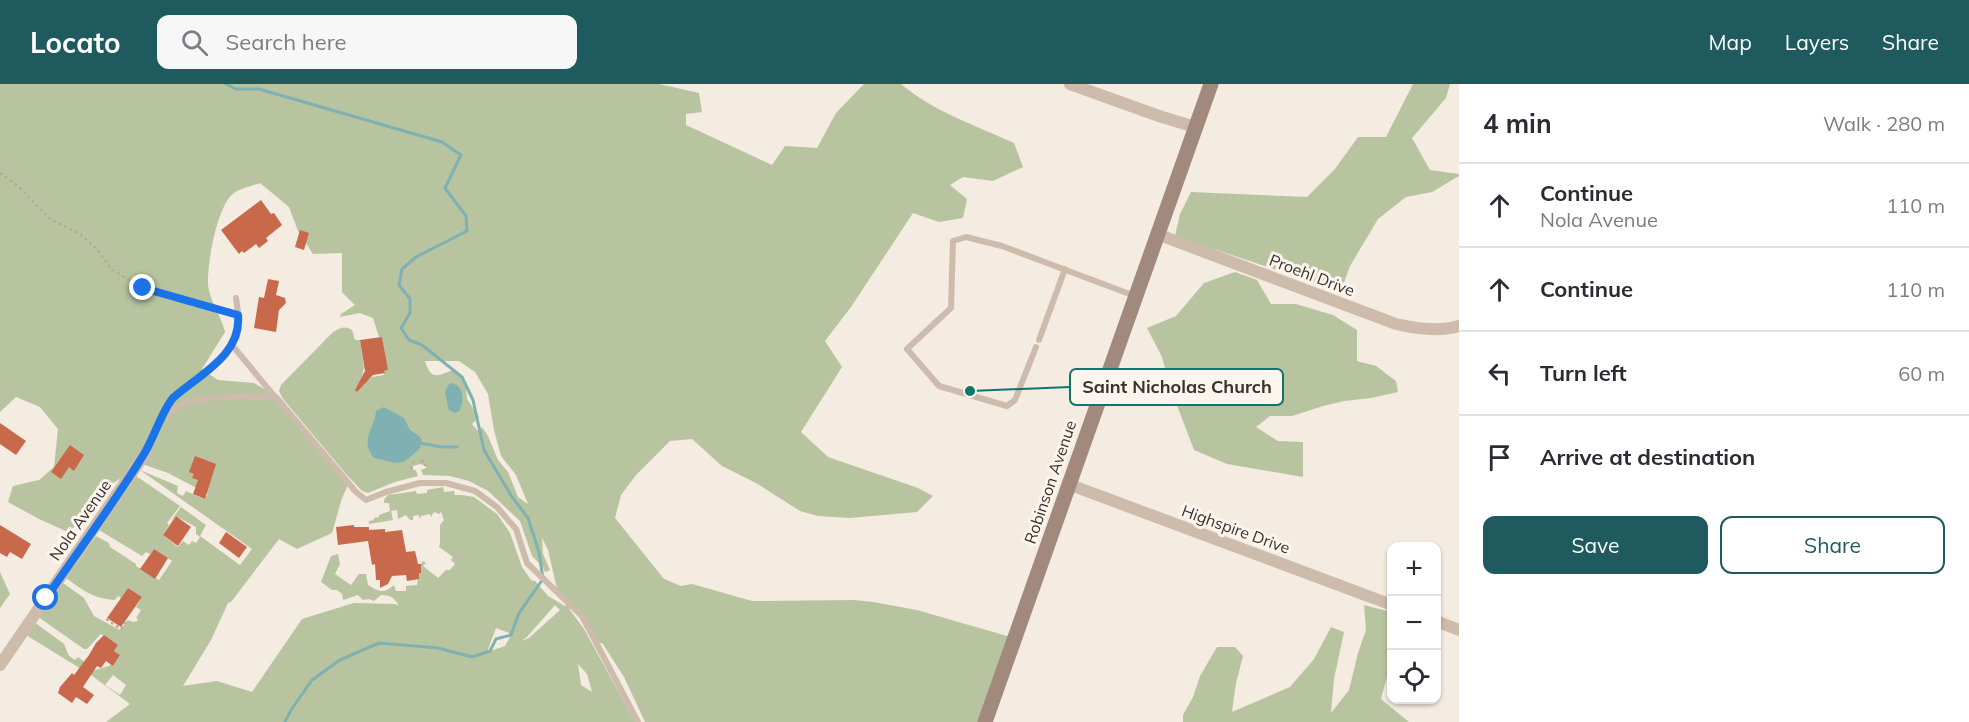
<!DOCTYPE html>
<meta charset="utf-8">
<style>
body{margin:0;font-family:Mulish,sans-serif;background:#f7f7f7;color:#2b2b33}
.controls{position:absolute;right:18px;bottom:18px;display:grid;overflow:hidden;border-radius:12px;box-shadow:0 2px 4px #0004}
.controls button{width:54px;height:54px;display:grid;place-items:center;padding:0;border:0;border-bottom:2px solid #e1e1e2;background:#fff;color:#2b2b33;font:30px sans-serif}
.stop{position:absolute;width:18px;height:18px;margin:-14px;border:4px solid #1a73e8;border-radius:50%;background:#fff}
.stop.end{background:#1a73e8;border-color:#fff;box-shadow:0 2px 6px #0008}
.list{margin:0;padding:0;list-style:none}
h2{display:flex;justify-content:space-between;align-items:center;height:78px;margin:0;padding:0 24px;font-size:26px}
h2 small{font-size:20px;font-weight:400;color:#7c7c81}
.list li{display:grid;grid-template-columns:39px 1fr auto;gap:18px;align-items:center;box-sizing:border-box;height:84px;padding:0 24px;border-top:2px solid #e1e1e2}
.list b{display:block;font-size:22px;white-space:nowrap}
.list p{margin:0;font-size:20px;white-space:nowrap;color:#7c7c81}
.list em{font-size:20px;font-style:normal;color:#7c7c81}
.actions{display:flex;gap:12px;padding:18px 24px}
.actions a{flex:1;padding:14px 0;border:2px solid #1f5a5e;border-radius:12px;text-align:center;font-size:21px;color:#1f5a5e}
.actions .main{background:#1f5a5e;color:#fff}
.icon{flex:none;width:33px;height:33px;fill:none;stroke:currentColor;stroke-width:2;stroke-linecap:round;stroke-linejoin:round}
.map{position:relative;flex:none;width:1459px;height:638px;overflow:hidden}
header{display:flex;align-items:center;gap:36px;box-sizing:border-box;height:84px;padding:0 30px;background:#1f5a5e;color:#fff}
header strong{font-size:28px}
nav{display:flex;gap:33px;margin-inline-start:auto;font-size:21px}
.search{width:420px;height:54px;background:#f7f7f7;display:flex;align-items:center;gap:15px;box-sizing:border-box;padding:0 21px;border-radius:12px;color:#7c7c81;font-size:22px}
main{display:flex}
aside{flex:1;background:#fff}
.map>svg:first-child{display:block}
.green{fill:#b8c4a0;fill-rule:evenodd}
.water{fill:#7fb0b2}
.lines{fill:none;stroke-linecap:round;stroke-linejoin:round}
.stream{stroke:#7fb0b2;stroke-width:3}
.building{fill:#c8694b}
.path{stroke:#b9a596;stroke-width:2;stroke-dasharray:3 3;stroke-linecap:butt}
.lane{stroke:#cdbbac;stroke-width:6}
.street{stroke:#cdbbac;stroke-width:12}
.secondary{stroke:#a18a7d;stroke-width:15}
.route{stroke:#1a73e8;stroke-width:8}
.labels{text-anchor:middle;dominant-baseline:central;stroke-width:6;stroke-linejoin:round;paint-order:stroke}
.street-label{font-size:16px;fill:#3b302b;stroke:#fbf5ee}
.leader{fill:none;stroke:#0f766e;stroke-width:2}
.callout-dot{fill:#0f766e;stroke:#fbf5ee;stroke-width:2}
.callout{fill:#fbf5ee;stroke:#0f766e;stroke-width:2}
.callout-label{font-size:18px;text-anchor:middle;font-weight:bold;fill:#3b302b}
</style>
<header>
<strong>Locato</strong>
<div class="search"><svg class="icon" aria-label="search" viewBox="0 0 24 24"><circle cx="10" cy="10" r="6"/><path d="M15 15l6 6"/></svg>Search here</div>
<nav><a>Map</a><a>Layers</a><a>Share</a></nav>
</header>
<main>
<div class="map">
<svg width="1459" height="638" viewBox="0 0 1459 638">
<rect width="100%" height="100%" fill="#f4ebe1"/>
<g class="green">
<path d="M0,0H659L699,9L702,28L686,30V41L772,81L785,62L817,64L836,29L864,0H901C934,28 975,41 1014,59L1023,83L993,97L963,93L950,101L967,115L963,134L939,138L913,129L851,223L825,257L842,283L801,348L828,373L918,404L933,412L917,428L850,434L818,432L800,427L756,399L722,382L692,355L670,357L636,391L621,411L615,434L664,495L681,502L692,500L752,517L854,516L873,518L917,526L1014,554L985,638H645L624,593L603,560L594,556L582,532L569,521L570,526L584,545L635,638H100H106L130,620L91,591L26,551L35,539L37,540L64,560L69,572L75,576L78,573L95,586L109,582L110,580L113,582L120,571L114,567L118,561L101,550L87,565H84L41,535L39,532L63,499L84,514L94,532L120,546L128,536L133,538L137,537L138,535L136,534L141,526L136,523L142,513L128,504L121,514L118,512L115,516C94,515 82,506 66,494L96,452L109,459L110,463L136,480V482L159,496L172,477L154,465L150,470L146,468L142,472L99,446L136,392L180,422L167,439L169,441L163,451L178,463L183,457L189,461L192,457L196,459L200,453L196,450V443L176,432L170,438L181,423L206,441L200,452L240,481L252,465L140,386L178,402L177,409L183,412L186,407L204,415L208,410L168,389L139,379C130,392 118,395 105,404C93,414 79,436 70,449L39,435L8,418L13,402L39,396L54,383L58,345L40,323L16,313L0,328ZM260,99L289,123L298,147L313,170L342,169V208L355,221L341,230L340,233L360,229L373,234L379,253H382L387,286L384,287V291L372,293L370,295L365,297L362,293L364,283L360,256H355L352,246C345,241 340,244 333,248L281,301L279,307L283,315L345,389L362,407L368,409L395,398L418,392L416,387L412,384L413,382L420,380L426,382V384L421,386L423,391L450,392L469,397L488,407L520,437L532,472L543,483L545,488L550,486L543,470L542,454L548,466L558,509L568,519L565,522L548,512L535,497L531,496L522,483L510,449L497,430L474,413L462,411H455L454,407L444,408L443,403L427,406V409L417,410L416,407L388,411L384,416V419H389L390,427L379,431V433L374,434V436L369,437V440L393,436L391,427L397,426L398,435L406,431L410,436H413V432L419,431V435L421,432L430,430L431,433L434,428L439,430L441,428L444,436L440,441V460L439,463L453,473L451,476L455,480L450,486H446L438,494L423,482L426,479L423,477L421,480V488L419,489L417,501L406,502V507H396L394,501C384,510 379,508 368,501L366,490H359L351,501L335,490L340,480L338,470L331,472L321,498L332,506H337L342,510L343,516L358,511L363,516L369,515L374,517L381,511C390,511 395,514 399,522L395,520L354,519L302,535L252,608L217,597L183,602L211,556L228,519L231,518L279,455L297,465L332,449L342,414L349,399L271,309L254,299L218,296L202,285L225,248C221,231 210,218 208,201C207,180 217,121 234,109C241,104 253,102 260,99ZM425,277H459L475,288L488,310L494,346L501,372L516,391L528,420L518,413L508,388L498,376L488,352L482,343L478,347L472,340L479,333L467,315L466,299L455,285C438,292 431,297 425,277ZM555,521L560,526L529,554L521,557L527,553ZM496,544L509,549L510,553L505,562L487,568ZM578,580L587,590L592,608L581,601ZM113,591L126,601L120,611L105,601Z"/>
<polygon points="1413,0 1450,0 1446,14 1412,54 1430,86 1459,90 1459,92 1432,108 1406,113 1378,135 1350,182 1343,201 1348,210 1175,152 1180,130 1191,108 1307,113 1335,85 1358,53 1386,53"/>
<polygon points="1235,188 1257,196 1271,220 1296,220 1333,231 1357,246 1357,277 1376,282 1396,297 1398,308 1371,314 1344,317 1323,322 1292,332 1270,332 1256,343 1278,357 1303,358 1303,393 1227,380 1194,366 1171,306 1162,273 1147,244 1176,232 1204,199"/>
<polygon points="0,488 10,510 0,524"/>
<polygon points="1364,521 1391,528 1391,578 1381,615 1409,638 1183,638 1183,631 1193,613 1200,592 1217,563 1235,563 1243,572 1236,599 1232,628 1290,603 1314,575 1331,543 1344,548 1334,595 1331,629 1349,606 1358,569 1366,546"/>
</g>
<g class="water">
<path d="M453,299C465,304 464,318 459,327L455,329L449,326L445,309L448,301Z"/>
<path d="M384,323L404,334L410,346L418,351L422,356L420,360L421,363C399,384 403,380 374,374C359,355 375,345 376,327Z"/>
</g>
<g class="lines">
<g class="stream">
<polyline points="226,0 236,5 259,5 442,58 461,71 445,104 466,132 467,147 416,173 402,185 399,201 410,215 410,229 401,244 409,256 422,261 462,293 473,316 484,366 512,413 528,434 539,468 543,495 519,529 511,551 496,555 490,567 472,573 438,564 379,559 340,576 312,596 291,626 285,638"/>
<polyline points="420,359 441,363 457,363"/>
</g>
</g>
<g class="building">
<polygon points="261,116 271,130 274,129 282,141 266,154 268,157 259,164 256,160 244,169 242,167 239,170 221,146"/>
<polygon points="300,146 309,149 304,166 295,163"/>
<polygon points="268,195 279,197 276,211 285,214 286,219 279,226 276,248 254,244 259,213 264,214"/>
<polygon points="382,253 388,286 384,287 385,289 373,291 357,308 355,306 365,287 360,256"/>
<polygon points="0,339 26,357 16,371 0,360"/>
<polygon points="70,361 84,371 74,387 69,383 61,395 51,388"/>
<polygon points="195,372 216,380 205,415 193,410 198,396 192,394 194,390 189,388"/>
<polygon points="176,432 191,443 178,462 163,451"/>
<polygon points="0,441 31,460 22,475 10,468 7,473 0,469"/>
<polygon points="354,441 354,443 369,443 369,446 385,445 385,448 402,446 406,468 415,467 418,480 421,480 421,489 419,489 419,495 407,497 406,491 392,492 388,500 380,504 380,496 376,496 375,480 372,481 368,457 338,461 336,443"/>
<polygon points="226,448 247,463 239,474 219,459"/>
<polygon points="154,465 168,474 155,495 140,485"/>
<polygon points="128,504 142,513 121,543 107,534"/>
<polygon points="104,551 118,561 114,567 120,571 113,582 106,577 101,584 97,582 83,603 94,611 87,620 76,613 72,619 58,609 60,603 72,589 74,591 89,571 96,559"/>
</g>
<g class="lines">
<g class="path">
<polyline points="0,89 18,102 49,134 80,150 97,165 111,185 143,204 230,229"/>
<polyline points="421,376 426,380 424,383"/>
<polyline points="411,385 414,377"/>
<polyline points="106,535 121,545 126,538"/>
</g>
<g class="lane">
<polyline points="1039,256 1065,185"/>
<polyline points="232,261 275,313"/>
<polyline points="1036,263 1015,316 1007,322 939,302 907,265 951,224 953,157 966,153 1002,162 1135,212"/>
<polyline points="163,334 173,314 211,285 228,267 237,252 239,235 236,214"/>
<path d="M146,368C151,358 155,342 163,334C188,306 242,314 276,313L356,408L366,416L386,408L420,399H446L475,407L497,423L516,445L527,479L582,532L638,638"/>
</g>
<g class="street">
<polyline points="1070,0 1159,32 1195,43"/>
<path d="M1157,150L1396,240C1417,245 1439,248 1459,242"/>
<polyline points="1068,400 1392,521"/>
<polyline points="1436,537 1459,546"/>
<polyline points="0,581 146,368"/>
</g>
<polyline class="secondary" points="985,638 1211,0"/>
</g>
<g class="lines">
<path class="route" d="M46,514C79,466 114,419 144,370C153,356 164,322 174,313C199,291 242,271 238,231L143,204"/>
</g>
<g class="labels">
<g class="street-label">
<text transform="translate(1312 191) rotate(21)">Proehl Drive</text>
<text transform="translate(1050 398) rotate(-71)">Robinson Avenue</text>
<text transform="translate(80 436) rotate(-55)">Nola Avenue</text>
<text transform="translate(1236 445) rotate(20)">Highspire Drive</text>
</g>
</g>
<path class="leader" d="M970 307L1070 303"/>
<circle class="callout-dot" cx="970" cy="307" r="6"/>
<rect class="callout" x="1070" y="285" width="213" height="36" rx="6"/>
<g class="callout-label">
<text x="1177" y="309">Saint Nicholas Church</text>
</g>
</svg>
<div class="controls">
<button>+</button>
<button>−</button>
<button><svg class="icon" aria-label="locate" viewBox="0 0 24 24"><circle cx="12" cy="12" r="6"/><path d="M12 2v4M12 18v4M2 12h4M18 12h4"/></svg></button>
</div>
<div class="stop" style="left:46px;top:514px"></div>
<div class="stop end" style="left:143px;top:204px"></div>
</div>
<aside>
<h2>4 min<small>Walk · 280 m</small></h2>
<ul class="list">
<li><svg class="icon" aria-label="ahead" viewBox="0 0 24 24"><path d="M12 20V5M6 11l6-6 6 6"/></svg><div><b>Continue</b><p>Nola Avenue</p></div><em>110 m</em></li>
<li><svg class="icon" aria-label="ahead" viewBox="0 0 24 24"><path d="M12 20V5M6 11l6-6 6 6"/></svg><div><b>Continue</b></div><em>110 m</em></li>
<li><svg class="icon" aria-label="left" viewBox="0 0 24 24"><path d="M17 20v-9H6M10 6l-5 5 5 5"/></svg><div><b>Turn left</b></div><em>60 m</em></li>
<li><svg class="icon" aria-label="arrive" viewBox="0 0 24 24"><path d="M6 21V4h12l-3 4 3 4H6"/></svg><div><b>Arrive at destination</b></div></li>
</ul>
<div class="actions"><a class="main">Save</a><a>Share</a></div>
</aside>
</main>
